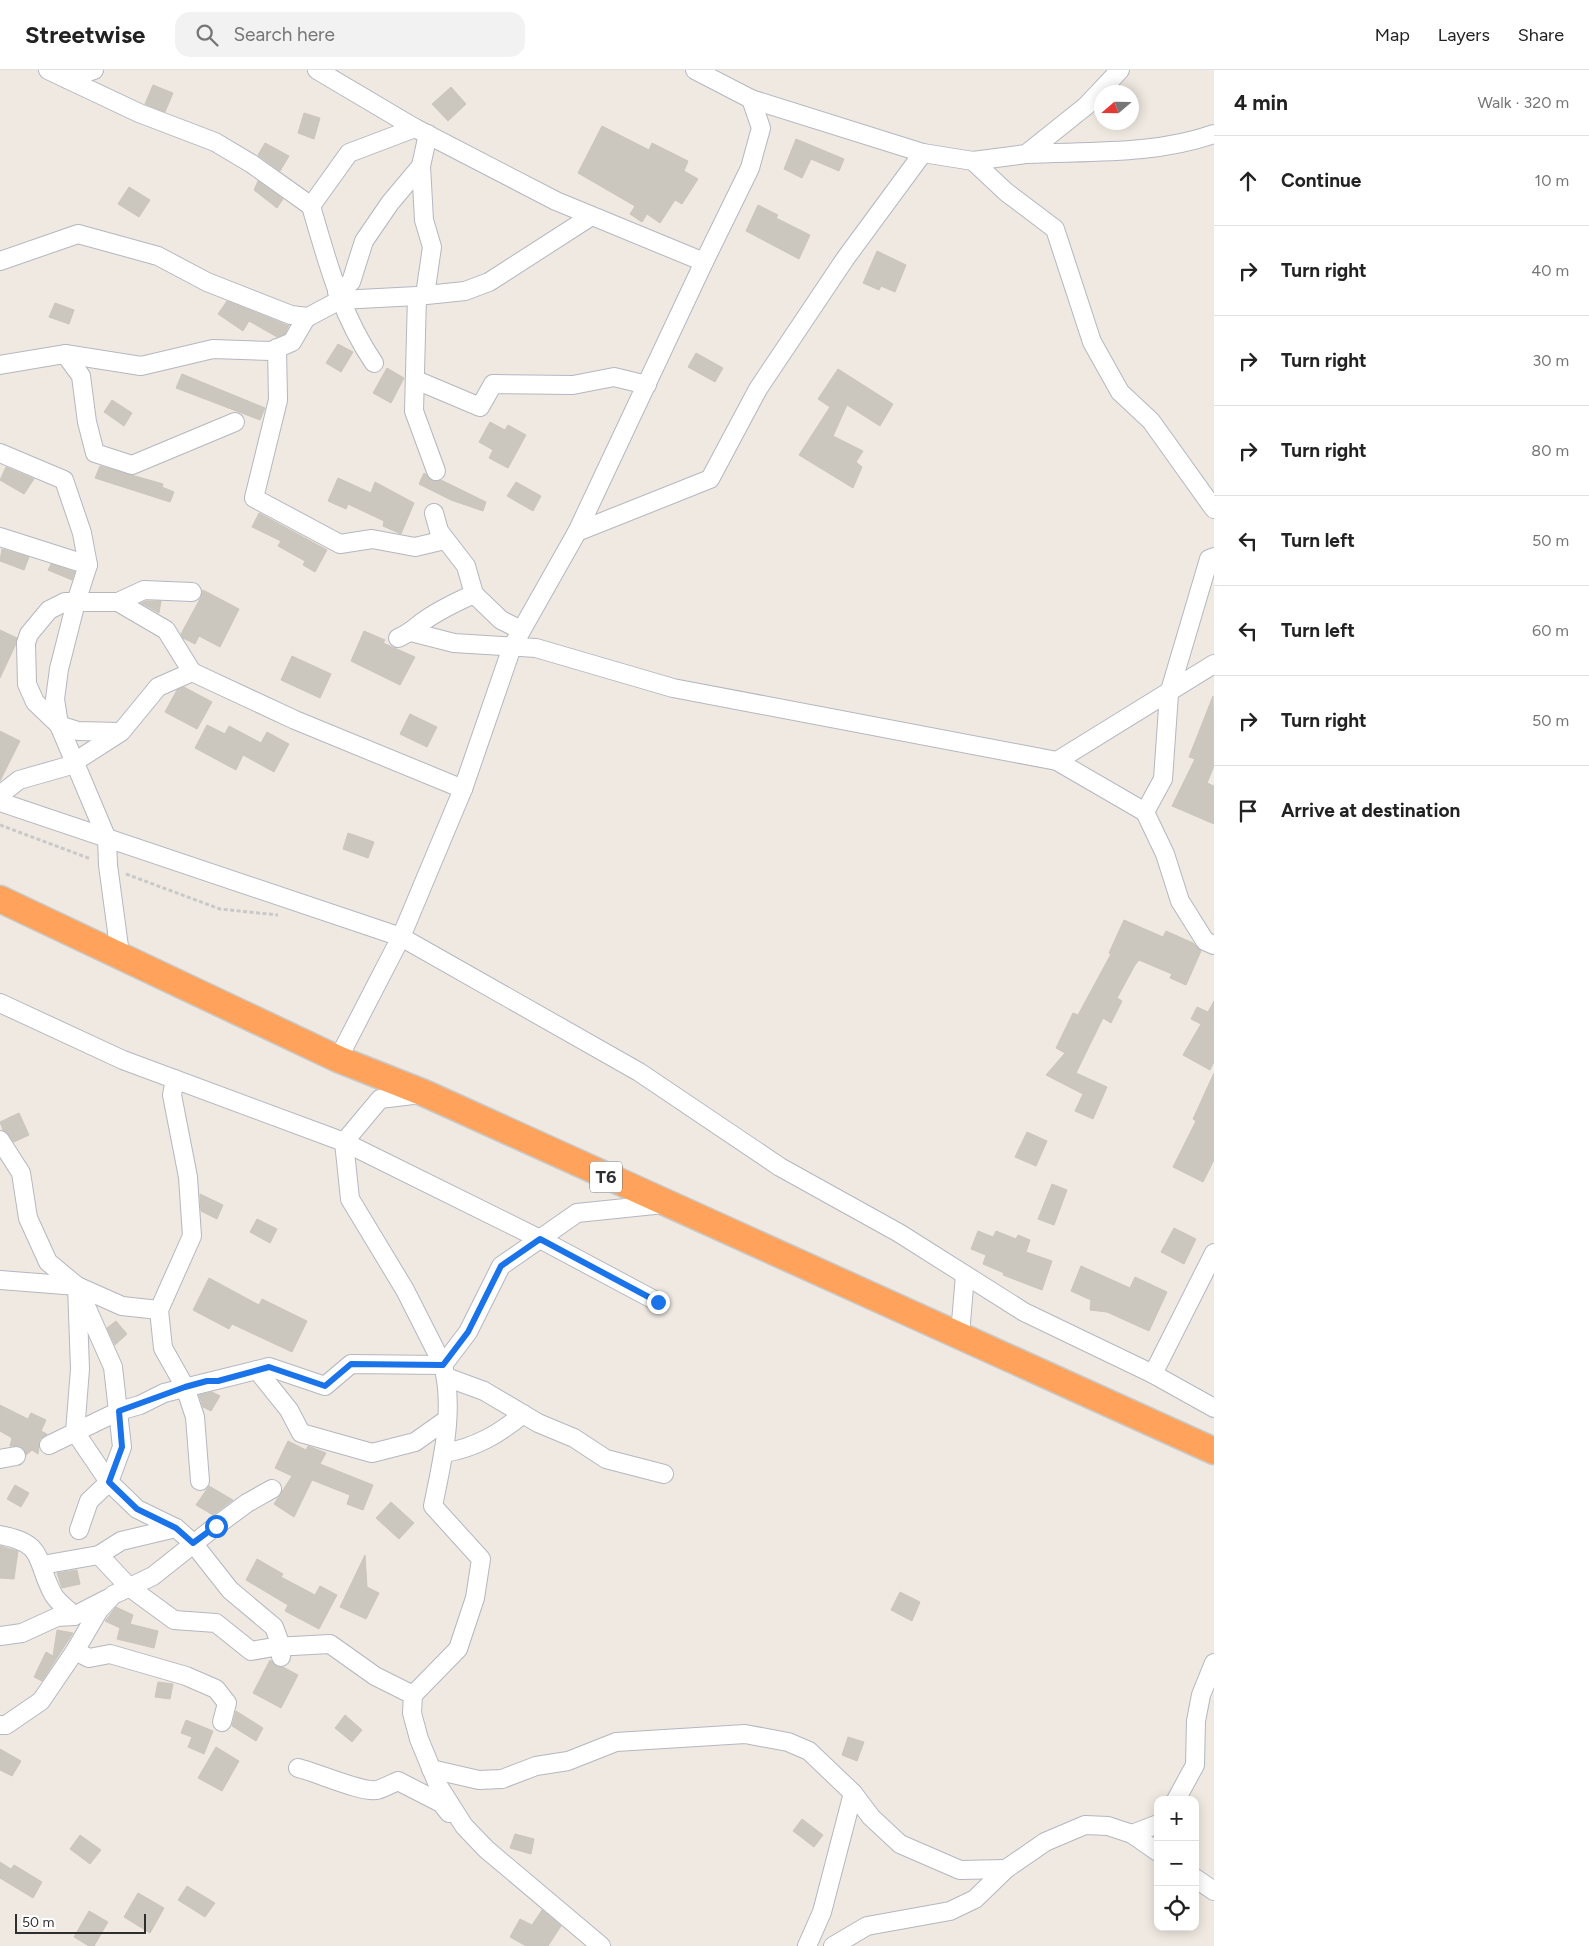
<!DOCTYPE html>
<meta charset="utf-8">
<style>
body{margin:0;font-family:Figtree,sans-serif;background:#f2f2f2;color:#222}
.controls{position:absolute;right:15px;bottom:15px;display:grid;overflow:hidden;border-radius:10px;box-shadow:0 2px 12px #0003}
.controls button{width:45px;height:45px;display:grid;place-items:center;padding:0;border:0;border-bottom:1px solid #e0e0e0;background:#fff;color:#222;font:25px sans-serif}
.compass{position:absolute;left:1094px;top:15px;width:45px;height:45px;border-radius:50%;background:#fff;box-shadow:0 2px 12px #0003;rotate:250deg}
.scale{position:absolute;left:15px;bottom:12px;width:131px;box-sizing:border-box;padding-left:5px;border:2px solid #2e2e2e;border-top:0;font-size:14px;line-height:18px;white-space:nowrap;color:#2e2e2e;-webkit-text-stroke:4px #fff;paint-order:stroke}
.stop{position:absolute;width:15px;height:15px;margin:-11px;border:4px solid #1a73e8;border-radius:50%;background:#fff}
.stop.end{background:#1a73e8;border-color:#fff;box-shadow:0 1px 5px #0008}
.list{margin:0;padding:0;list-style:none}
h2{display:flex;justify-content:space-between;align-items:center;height:65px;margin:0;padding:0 20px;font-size:21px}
h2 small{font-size:16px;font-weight:400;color:#767676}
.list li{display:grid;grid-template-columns:32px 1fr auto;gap:15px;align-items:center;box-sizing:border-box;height:90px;padding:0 20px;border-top:1px solid #e0e0e0}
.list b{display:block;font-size:19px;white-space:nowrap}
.list em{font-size:16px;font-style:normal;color:#767676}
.icon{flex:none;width:28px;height:28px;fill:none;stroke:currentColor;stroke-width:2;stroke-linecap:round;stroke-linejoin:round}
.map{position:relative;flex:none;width:1214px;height:1876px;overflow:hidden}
header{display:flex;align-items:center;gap:30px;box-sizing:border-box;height:70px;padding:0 25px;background:#fff;border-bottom:1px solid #e0e0e0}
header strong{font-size:24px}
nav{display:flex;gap:28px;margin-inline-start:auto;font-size:18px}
.search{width:350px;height:45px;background:#f2f2f2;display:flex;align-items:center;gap:12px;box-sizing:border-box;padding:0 18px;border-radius:15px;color:#767676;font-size:19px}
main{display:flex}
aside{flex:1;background:#fff}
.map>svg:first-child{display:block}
.building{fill:#cbc7bf;stroke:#cbc5ba}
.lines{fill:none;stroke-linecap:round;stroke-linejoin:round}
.minor-casing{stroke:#b4b7c1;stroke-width:20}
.highway-casing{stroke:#c9c9c9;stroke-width:29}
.path{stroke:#c9c9c9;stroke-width:3;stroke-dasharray:4 2.5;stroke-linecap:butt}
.minor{stroke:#fff;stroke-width:18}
.highway{stroke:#ffa35c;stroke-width:26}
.route{stroke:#1a73e8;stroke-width:6}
.labels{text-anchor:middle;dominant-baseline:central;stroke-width:4.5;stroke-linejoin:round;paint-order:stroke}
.shield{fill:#fff;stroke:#6d6d6d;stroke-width:1}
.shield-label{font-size:18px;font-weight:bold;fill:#2e2e2e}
</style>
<header>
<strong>Streetwise</strong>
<div class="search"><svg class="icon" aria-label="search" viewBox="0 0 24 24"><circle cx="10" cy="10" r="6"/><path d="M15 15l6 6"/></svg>Search here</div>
<nav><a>Map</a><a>Layers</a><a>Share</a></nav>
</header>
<main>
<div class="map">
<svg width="1214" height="1876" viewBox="0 0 1214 1876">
<rect width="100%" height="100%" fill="#efe9e1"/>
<g class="building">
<polygon points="153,15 173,23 165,42 145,34"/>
<polygon points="451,17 466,34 448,51 432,34"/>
<polygon points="304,43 320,48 314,69 298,63"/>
<polygon points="602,56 649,80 652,73 688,91 684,101 698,109 682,134 675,130 660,153 647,144 642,152 630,144 635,136 578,103"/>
<polygon points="796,69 844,89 839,101 811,89 802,108 784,99"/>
<polygon points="265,73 289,86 280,101 258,85"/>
<polygon points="258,111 283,129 277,138 254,120"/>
<polygon points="129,117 150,130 139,147 118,134"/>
<polygon points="758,135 778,145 776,148 810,165 799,189 746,161"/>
<polygon points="877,181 906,195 895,222 881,216 879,220 863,213"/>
<polygon points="227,231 287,255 289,255 285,264 277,267 249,251 243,261 218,244"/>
<polygon points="55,233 74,240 69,254 49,247"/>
<polygon points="338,274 353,282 341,302 326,293"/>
<polygon points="696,283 723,298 715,312 688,297"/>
<polygon points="387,298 404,308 391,333 373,323"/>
<polygon points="838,299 893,334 880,356 847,335 833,366 863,381 856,392 862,397 853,418 799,385 830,337 818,329"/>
<polygon points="182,304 265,338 260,350 176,318"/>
<polygon points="112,330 132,343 124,356 104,342"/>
<polygon points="490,352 505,360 508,355 526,365 508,398 489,388 493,380 479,372"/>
<polygon points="100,396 163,414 162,417 174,422 170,432 95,408"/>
<polygon points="6,397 34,409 24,424 0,410"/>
<polygon points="424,403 434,411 441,410 486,432 483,441 451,430 419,414"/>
<polygon points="338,408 371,423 375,412 414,433 401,464 383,456 384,451 348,434 346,439 328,431"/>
<polygon points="516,412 541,426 533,441 507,426"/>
<polygon points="259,443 327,480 315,502 303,495 305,491 278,476 281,471 252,457"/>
<polygon points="2,479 29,487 24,500 0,491"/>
<polygon points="51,494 75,502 72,510 48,500"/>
<polygon points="203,520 239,539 220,577 199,566 195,574 183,568 181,564 201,527"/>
<polygon points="146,531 161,531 159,543 141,533"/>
<polygon points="0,560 17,568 15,576 0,608"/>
<polygon points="364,561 385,570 383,573 415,587 400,615 351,591"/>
<polygon points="292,586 331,604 320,628 281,610"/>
<polygon points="184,617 212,632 197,659 165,642 177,620"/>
<polygon points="1213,626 1214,696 1207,713 1214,716 1214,754 1172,736 1195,689 1189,687"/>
<polygon points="410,644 437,657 427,677 400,664"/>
<polygon points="207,655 225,664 229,656 261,673 267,662 289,674 274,702 243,685 236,700 195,678"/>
<polygon points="0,661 20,671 0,711"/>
<polygon points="348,763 374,772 368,788 343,779"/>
<polygon points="1124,850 1163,867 1166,861 1193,873 1201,881 1186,915 1170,908 1172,904 1139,890 1135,895 1117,928 1122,931 1111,953 1103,948 1076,1003 1107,1017 1093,1049 1075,1041 1083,1024 1046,1005 1065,983 1056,978 1073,943 1078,945 1111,884 1109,883"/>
<polygon points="1214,931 1214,992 1210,1000 1183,985 1201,954 1191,949 1197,937 1208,942"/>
<polygon points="1214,1003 1214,1090 1203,1112 1173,1097 1196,1051 1193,1049"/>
<polygon points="19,1043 29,1065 14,1072 3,1060 0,1052"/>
<polygon points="1027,1062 1047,1071 1036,1096 1015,1087"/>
<polygon points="1052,1114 1067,1120 1054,1155 1038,1149"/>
<polygon points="200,1124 223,1135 217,1149 201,1141"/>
<polygon points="257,1149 277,1159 270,1173 250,1162"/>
<polygon points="1174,1158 1196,1169 1184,1194 1161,1182"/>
<polygon points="978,1161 993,1167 996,1161 1016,1169 1018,1165 1030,1170 1026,1182 1052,1191 1042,1220 1003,1205 1004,1203 983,1194 986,1185 971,1179"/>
<polygon points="1081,1196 1130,1218 1135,1207 1167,1222 1149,1261 1107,1242 1090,1240 1091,1230 1071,1221"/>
<polygon points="209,1208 259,1235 262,1229 307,1251 292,1282 232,1254 229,1259 193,1240"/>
<polygon points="116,1251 127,1264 115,1275 107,1258"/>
<polygon points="212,1322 220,1326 211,1341 203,1337 199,1325"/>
<polygon points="0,1335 28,1349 31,1343 46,1350 41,1361 47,1364 40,1369 38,1384 32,1380 26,1385 20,1376 10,1376 12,1368 0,1361"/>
<polygon points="288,1371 306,1380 308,1376 326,1383 320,1394 373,1415 363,1440 347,1434 350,1425 312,1410 294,1447 274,1434 292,1406 275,1398"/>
<polygon points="15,1415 29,1423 21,1437 7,1429"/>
<polygon points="209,1416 233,1430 213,1445 196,1435"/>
<polygon points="391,1432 414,1453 399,1469 376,1448"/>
<polygon points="0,1476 18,1481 14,1509 0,1508"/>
<polygon points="365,1485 367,1517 379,1523 366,1549 340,1537"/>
<polygon points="257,1489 283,1504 281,1507 315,1525 320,1516 337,1525 319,1559 285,1541 288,1535 246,1510"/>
<polygon points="77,1500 80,1514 62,1518 57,1503"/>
<polygon points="900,1522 920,1532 912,1551 891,1540"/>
<polygon points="116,1537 133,1545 130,1554 158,1561 154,1578 117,1569 120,1558 105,1551"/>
<polygon points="57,1560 73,1563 42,1611 34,1607 46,1582 53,1586"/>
<polygon points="270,1590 276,1596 283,1597 298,1605 281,1638 253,1623"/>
<polygon points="158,1612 173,1614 170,1629 155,1627"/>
<polygon points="236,1641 263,1658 256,1671 232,1656"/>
<polygon points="345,1645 362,1660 352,1672 335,1658"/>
<polygon points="186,1650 213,1661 204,1684 188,1677 192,1667 181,1663"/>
<polygon points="848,1667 864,1672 857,1691 842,1685"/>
<polygon points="216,1677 239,1691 222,1721 198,1708"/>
<polygon points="0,1679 21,1691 12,1706 0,1700"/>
<polygon points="802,1749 823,1765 814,1777 793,1761"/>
<polygon points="515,1764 534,1769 531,1784 510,1778"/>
<polygon points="80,1765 101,1780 90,1794 70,1779"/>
<polygon points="0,1792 11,1799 14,1795 42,1812 33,1828 0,1808"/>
<polygon points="187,1816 215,1833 205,1847 178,1830"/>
<polygon points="138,1823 164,1838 150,1863 124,1847"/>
<polygon points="542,1840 561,1856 548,1876 526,1876 510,1867 520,1849 532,1855"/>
<polygon points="89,1841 108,1852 94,1876 89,1876 74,1867"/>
</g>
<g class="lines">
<g class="minor-casing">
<g id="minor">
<polyline points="48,0 139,43 215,72 252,94 311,136 349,83 415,58"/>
<polyline points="317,0 415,58 556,131 704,192"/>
<polyline points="695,0 751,29 923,83 973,91 1026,84 1086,36 1120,0"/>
<polyline points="67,9 94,0"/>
<path d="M1026,84C1088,81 1155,85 1214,64"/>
<polyline points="973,91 1006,122 1055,159 1092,272 1120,322 1151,351 1214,439"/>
<polyline points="421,96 424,150 432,177 425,225"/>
<path d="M311,136C327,191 341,245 374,293"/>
<polyline points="0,191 78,164 158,186 207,212 291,245 308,247 340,230 417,226 465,221 489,212 590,147"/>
<polyline points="337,222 351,212 364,171 390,133 421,96 428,64"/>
<polyline points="417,226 414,341 436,401"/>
<polyline points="277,278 278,330 254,428 340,474 372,469 415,477 445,470"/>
<polyline points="65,284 81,306 87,352 95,383 132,395 235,352"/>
<polyline points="0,295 65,284 141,296 213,279 271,281 292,272 306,248"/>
<polyline points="416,310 480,337 493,314 573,315 614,307 647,315"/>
<polyline points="0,383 64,410 82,463 88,495 76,532 59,599 55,629 59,655 107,769 108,795 120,884"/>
<polyline points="434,443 439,461 466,496 474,524 501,550 521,560"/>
<polyline points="577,462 710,409 758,319 845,189 923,83"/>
<polyline points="0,467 88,495"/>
<polyline points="118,532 144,520 192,522"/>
<polyline points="411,562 454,573 536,578 673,618 1057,691 1214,594"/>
<path d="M398,568C408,564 413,559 421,553C437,541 456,532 474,524"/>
<polyline points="120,662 78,661 59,655 35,632 27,614 26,573 29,564 49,540 65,532 118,532 166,560 192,602"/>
<polyline points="1057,691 1145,742 1165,784 1180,831 1205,871 1214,875"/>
<polyline points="0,725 19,710 68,696 121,662 158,617 192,602 295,650 463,719"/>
<polyline points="0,732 401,867 639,1002 780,1097 899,1163 1024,1242 1153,1304 1214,1338"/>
<polyline points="1145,742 1163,709 1169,624 1209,489 1214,487"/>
<polyline points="0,933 123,990 344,1072 540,1169 658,1232"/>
<polyline points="346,994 338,989 401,867 463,719 512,577 577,462 704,192 750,98 761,58 751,29"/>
<polyline points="175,1009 172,1025 188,1107 192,1166 159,1240 163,1278 185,1317 195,1347 200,1411"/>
<polyline points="0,1070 21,1103 28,1148 48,1192 77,1216 113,1297 122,1377 109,1412 89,1431 79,1460"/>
<polyline points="0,1210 77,1216 122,1236 159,1240"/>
<polyline points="77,1216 80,1299 75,1362 109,1412 137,1439 176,1458 193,1473 230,1520 274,1557 281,1576 281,1587"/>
<polyline points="960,1264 965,1205"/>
<polyline points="443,1295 468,1262 501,1196 577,1143 664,1134"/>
<polyline points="257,1300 289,1340 301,1363 372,1383 415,1372 446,1350"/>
<polyline points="1153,1304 1214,1183"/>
<polyline points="446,1307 484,1321 538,1353 574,1368 606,1389 664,1404"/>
<polyline points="49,1375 119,1341 140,1335 164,1323 269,1297 325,1316 351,1294 443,1295"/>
<path d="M444,1383C475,1378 499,1364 523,1344"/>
<polyline points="0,1389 16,1386"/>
<path d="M0,1465C46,1473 35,1491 53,1524C57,1532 68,1539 74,1546"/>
<polyline points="99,1485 121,1471 176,1458"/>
<path d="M42,1495L99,1485L129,1517L174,1550L216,1553L251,1581L274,1577L330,1574L375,1606L413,1625L458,1579L475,1528L481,1489L433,1436C442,1391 455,1341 443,1295L405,1220L350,1129L344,1072L380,1029L421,1024"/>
<polyline points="0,1566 22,1563 57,1547 74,1546 107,1529"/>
<polyline points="75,1581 89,1588 110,1584 186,1606 216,1619 227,1633 222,1652"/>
<polyline points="413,1625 412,1643 419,1669 438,1715 464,1756 486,1779 601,1876"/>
<polyline points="0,1655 6,1655 41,1631 75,1581 99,1540 113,1525 153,1506 216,1456 247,1433 272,1419"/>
<path d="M298,1698C316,1702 362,1723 377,1720C384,1718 391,1714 398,1711L441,1733L449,1743"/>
<polyline points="431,1699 479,1710 502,1709 536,1696 568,1691 616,1672 745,1664 788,1672 809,1681 853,1723 871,1747 900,1774 960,1800 1006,1799"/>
<polyline points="1176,1730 1195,1695 1196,1651 1201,1625 1214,1593"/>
<polyline points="1132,1764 1158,1754"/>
<polyline points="1195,1808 1214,1821"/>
<polyline points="807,1876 822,1842 853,1723"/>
<polyline points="833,1876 867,1856 950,1841 975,1829 1006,1799 1045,1772 1085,1755 1108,1756 1132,1764 1158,1782"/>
</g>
</g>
<g class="highway-casing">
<polyline id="highway" points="0,829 338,989 424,1023 1214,1381"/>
</g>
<g class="path">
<polyline points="0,755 91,789"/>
<polyline points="126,804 220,839 278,845"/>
</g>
<use href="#minor" class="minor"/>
<use href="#highway" class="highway"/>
</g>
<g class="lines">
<polyline class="route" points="216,1456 193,1473 176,1458 137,1439 109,1412 122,1377 119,1341 185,1317 207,1311 218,1311 269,1297 325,1316 351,1294 443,1295 468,1262 501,1196 540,1169 658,1232"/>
</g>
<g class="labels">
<rect class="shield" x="590" y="1091.5" width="32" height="31" rx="4"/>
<g class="shield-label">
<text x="606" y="1107">T6</text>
</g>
</g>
</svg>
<div class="controls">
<button>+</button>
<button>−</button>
<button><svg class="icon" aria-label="locate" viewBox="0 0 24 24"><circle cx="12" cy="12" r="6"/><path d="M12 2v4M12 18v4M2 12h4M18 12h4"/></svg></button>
</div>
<svg class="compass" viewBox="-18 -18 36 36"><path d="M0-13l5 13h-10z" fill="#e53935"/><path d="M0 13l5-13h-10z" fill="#767676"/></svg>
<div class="scale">50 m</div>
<div class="stop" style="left:216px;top:1456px"></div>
<div class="stop end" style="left:658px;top:1232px"></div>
</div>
<aside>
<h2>4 min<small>Walk · 320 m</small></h2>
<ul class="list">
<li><svg class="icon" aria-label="ahead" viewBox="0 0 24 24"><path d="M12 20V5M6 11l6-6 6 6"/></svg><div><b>Continue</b></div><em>10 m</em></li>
<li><svg class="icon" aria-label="right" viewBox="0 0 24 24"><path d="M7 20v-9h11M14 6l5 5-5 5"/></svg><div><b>Turn right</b></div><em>40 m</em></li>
<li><svg class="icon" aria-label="right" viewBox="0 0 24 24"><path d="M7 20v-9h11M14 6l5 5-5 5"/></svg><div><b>Turn right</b></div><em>30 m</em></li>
<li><svg class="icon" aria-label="right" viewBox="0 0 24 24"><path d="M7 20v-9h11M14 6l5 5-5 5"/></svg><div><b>Turn right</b></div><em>80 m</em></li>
<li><svg class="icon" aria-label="left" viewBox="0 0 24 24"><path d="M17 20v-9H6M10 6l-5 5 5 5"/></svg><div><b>Turn left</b></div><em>50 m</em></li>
<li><svg class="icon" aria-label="left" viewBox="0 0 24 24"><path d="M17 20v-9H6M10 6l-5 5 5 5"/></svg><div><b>Turn left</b></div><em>60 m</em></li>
<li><svg class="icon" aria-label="right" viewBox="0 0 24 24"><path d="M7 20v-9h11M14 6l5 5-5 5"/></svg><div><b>Turn right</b></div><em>50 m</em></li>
<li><svg class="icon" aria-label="arrive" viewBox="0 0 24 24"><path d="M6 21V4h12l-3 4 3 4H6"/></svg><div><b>Arrive at destination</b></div></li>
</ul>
</aside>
</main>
